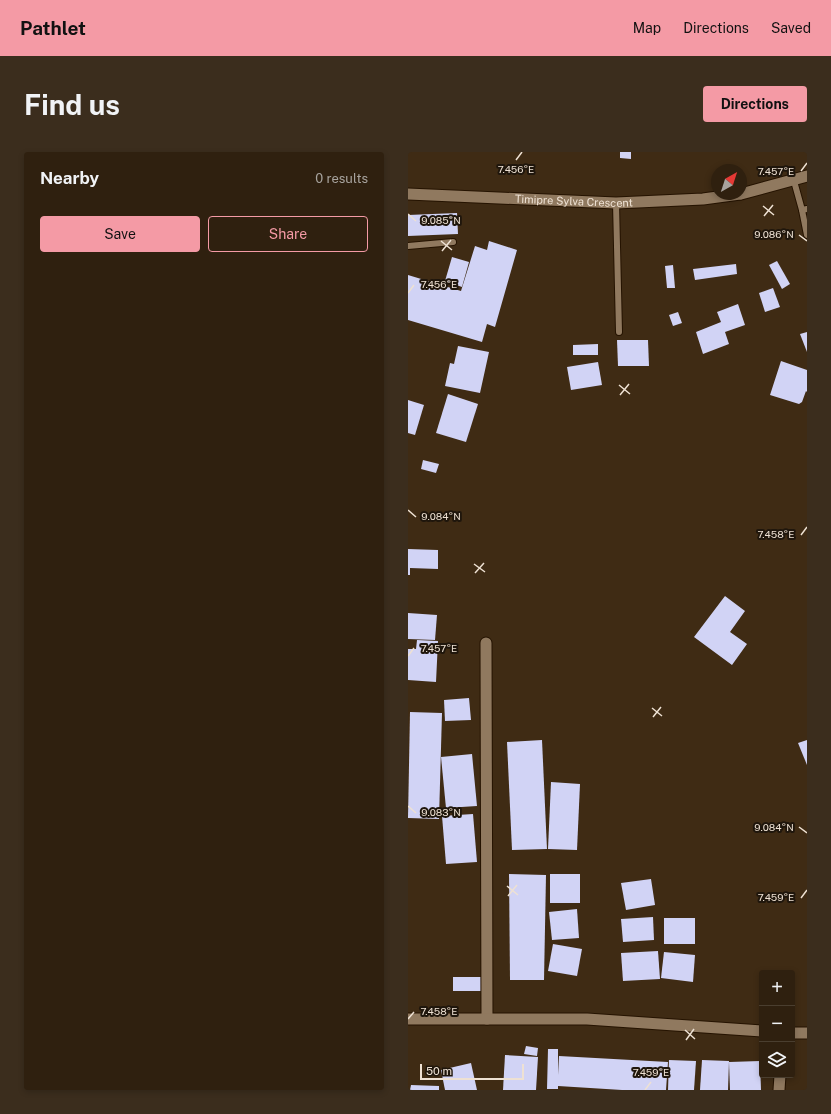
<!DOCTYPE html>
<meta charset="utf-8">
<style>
body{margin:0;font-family:"Public Sans",sans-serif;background:#3b2d1d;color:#f1f3f6}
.controls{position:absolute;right:12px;bottom:12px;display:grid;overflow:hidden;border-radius:4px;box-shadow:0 2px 6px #0003}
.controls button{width:36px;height:36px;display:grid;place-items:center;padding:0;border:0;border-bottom:1px solid #4a3e2f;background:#2f200f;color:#f1f3f6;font:20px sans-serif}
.compass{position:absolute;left:303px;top:12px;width:36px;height:36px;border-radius:50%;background:#2f200f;box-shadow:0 2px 6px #0003;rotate:39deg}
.scale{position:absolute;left:12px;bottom:10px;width:104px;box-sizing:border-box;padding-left:4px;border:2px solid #eee1d3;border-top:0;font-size:11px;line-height:14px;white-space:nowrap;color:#eee1d3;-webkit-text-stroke:3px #1f160c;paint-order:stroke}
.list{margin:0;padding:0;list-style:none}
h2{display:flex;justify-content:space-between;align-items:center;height:52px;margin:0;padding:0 16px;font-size:17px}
h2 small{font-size:13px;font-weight:400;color:#a7a39e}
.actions{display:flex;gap:8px;padding:12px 16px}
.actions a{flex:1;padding:9px 0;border:1px solid #f49aa5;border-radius:4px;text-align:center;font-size:14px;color:#f49aa5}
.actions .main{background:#f49aa5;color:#111}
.icon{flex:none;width:22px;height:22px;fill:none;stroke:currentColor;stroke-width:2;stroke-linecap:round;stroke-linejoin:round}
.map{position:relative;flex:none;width:399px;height:938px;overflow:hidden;border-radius:4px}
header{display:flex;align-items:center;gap:24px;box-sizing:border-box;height:56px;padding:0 20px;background:#f49aa5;color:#111}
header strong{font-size:19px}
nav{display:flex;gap:22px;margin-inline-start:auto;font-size:14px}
.intro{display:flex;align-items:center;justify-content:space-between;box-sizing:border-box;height:96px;padding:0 24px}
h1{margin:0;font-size:28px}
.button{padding:10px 18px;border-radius:4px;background:#f49aa5;color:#111;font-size:14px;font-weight:700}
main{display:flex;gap:24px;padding:0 24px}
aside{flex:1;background:#2f200f;border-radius:4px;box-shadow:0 2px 6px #0003}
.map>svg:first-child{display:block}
.building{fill:#d1d3f5}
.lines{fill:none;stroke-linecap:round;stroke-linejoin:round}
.service-casing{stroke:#251300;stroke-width:8}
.minor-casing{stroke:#251300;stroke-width:13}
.tertiary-casing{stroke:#251300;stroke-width:13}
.service{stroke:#90795f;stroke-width:6}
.minor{stroke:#90795f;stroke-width:11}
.tertiary{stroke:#90795f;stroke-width:11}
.ticks{fill:none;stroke:#eee1d3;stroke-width:1.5}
.labels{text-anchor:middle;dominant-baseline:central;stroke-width:4;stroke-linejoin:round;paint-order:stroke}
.street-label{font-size:11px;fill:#eee1d3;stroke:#1f160c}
.ticks-label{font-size:10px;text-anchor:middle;fill:#eee1d3;stroke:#1f160c;stroke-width:4;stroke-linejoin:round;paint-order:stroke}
</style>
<header>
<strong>Pathlet</strong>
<nav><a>Map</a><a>Directions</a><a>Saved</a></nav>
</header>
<div class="intro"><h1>Find us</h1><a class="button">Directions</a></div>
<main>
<aside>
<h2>Nearby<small>0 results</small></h2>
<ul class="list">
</ul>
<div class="actions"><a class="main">Save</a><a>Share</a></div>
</aside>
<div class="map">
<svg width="399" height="938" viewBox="0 0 399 938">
<rect width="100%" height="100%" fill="#3f2b14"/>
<g class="building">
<polygon points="212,0 223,0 223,7 212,6"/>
<polygon points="49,61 50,82 0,84 0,63"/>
<polygon points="81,89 109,98 87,175 79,172 74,190 0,168 0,123 53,139 67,94 79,98"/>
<polygon points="44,105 61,110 54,135 37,129"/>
<polygon points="369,109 382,132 374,137 361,113"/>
<polygon points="328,112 329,122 287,128 285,117"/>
<polygon points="265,113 267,136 259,136 257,114"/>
<polygon points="365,136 372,155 357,160 351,141"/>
<polygon points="330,152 337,173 317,180 321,192 295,202 288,180 313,170 309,160"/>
<polygon points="270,160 274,171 265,174 261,163"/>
<polygon points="399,180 399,200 392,182"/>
<polygon points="209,188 240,188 241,214 210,214"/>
<polygon points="190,192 190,203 165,203 165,193"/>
<polygon points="50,194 81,200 72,241 37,234 42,211 46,212"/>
<polygon points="373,209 399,218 399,240 398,239 394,250 391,252 362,243"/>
<polygon points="190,210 194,233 163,238 159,215"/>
<polygon points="40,242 70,252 58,290 28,281"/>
<polygon points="0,248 16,253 7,283 0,281"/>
<polygon points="15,308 31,312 28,321 13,317"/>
<polygon points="0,397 30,398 30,417 2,416 2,423 0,423"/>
<polygon points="317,444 337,459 322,480 339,492 324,513 286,485"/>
<polygon points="0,461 29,463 27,488 0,487"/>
<polygon points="9,488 30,489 28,530 0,528 0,497 8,497"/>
<polygon points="61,546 63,568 37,569 36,548"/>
<polygon points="2,560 34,561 31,667 0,666"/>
<polygon points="134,588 139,697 104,698 99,590"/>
<polygon points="399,588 399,613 390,591"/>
<polygon points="64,602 69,654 38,656 33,605"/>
<polygon points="143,630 172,632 169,698 140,697"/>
<polygon points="65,662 69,710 38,712 34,664"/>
<polygon points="101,722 138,723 136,828 102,828"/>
<rect x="142" y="722" width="30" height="29"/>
<polygon points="243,727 247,753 218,758 213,731"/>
<polygon points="169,757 171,786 144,788 141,760"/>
<polygon points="245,765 246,788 215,790 213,767"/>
<rect x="256" y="766" width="31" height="26"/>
<polygon points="145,792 174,797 169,824 140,819"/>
<polygon points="250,799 252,827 215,829 213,801"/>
<polygon points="256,800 287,803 285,830 253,826"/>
<rect x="45" y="825" width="29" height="14"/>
<polygon points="118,894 130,896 129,904 116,902"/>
<polygon points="140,897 150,897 150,923 151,904 260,910 258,938 214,938 150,934 150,937 139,937"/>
<polygon points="97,903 130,905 128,938 95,938"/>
<polygon points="261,908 288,909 286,938 260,938"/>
<polygon points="294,908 321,909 320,938 292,938"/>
<polygon points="352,909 353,938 322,938 321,910"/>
<polygon points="63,911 69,938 37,938 33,918"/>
<polygon points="3,933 31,934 31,938 2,938"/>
</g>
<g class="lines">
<g class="service-casing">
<g id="service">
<polyline points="386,29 394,58 399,57"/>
<polyline points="208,51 211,180"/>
<polyline points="394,58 399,83"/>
<polyline points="0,94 45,90"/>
</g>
</g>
<g class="minor-casing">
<g id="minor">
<polyline points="78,491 79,867"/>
<polyline points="0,867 179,867 354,879"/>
<polyline points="384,881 399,881"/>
<polyline points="371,938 372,923"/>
</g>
</g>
<g class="tertiary-casing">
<g id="tertiary">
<path id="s1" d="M0,42L208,51L295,47L332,42"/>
<polyline points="333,42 399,24"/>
</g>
</g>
<use href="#service" class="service"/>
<use href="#minor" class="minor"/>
<use href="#tertiary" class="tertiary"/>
</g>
<path class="ticks" d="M108,8L114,0M393,19L399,11M355,54L366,63M0,62L8,69M356,64L365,53M391,83L399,89M33,89L44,98M34,99L43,88M0,141L6,133M211,233L222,242M212,243L221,232M0,358L8,365M393,383L399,375M66,412L77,420M67,421L76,411M0,504L6,496M244,556L254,564M245,565L253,555M0,654L8,661M391,675L399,681M99,734L110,743M100,744L109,733M393,746L399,738M0,867L6,860M277,878L287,887M278,888L286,877M237,938L243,930"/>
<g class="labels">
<g class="street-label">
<text stroke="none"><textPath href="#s1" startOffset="166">Timipre Sylva Crescent</textPath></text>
</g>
</g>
<g class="ticks-label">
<text x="108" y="21">7.456°E</text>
<text x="368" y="23">7.457°E</text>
<text x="33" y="72">9.085°N</text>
<text x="366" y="86">9.086°N</text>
<text x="31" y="136">7.456°E</text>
<text x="33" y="368">9.084°N</text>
<text x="368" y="386">7.458°E</text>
<text x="31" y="500">7.457°E</text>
<text x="33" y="664">9.083°N</text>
<text x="366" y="679">9.084°N</text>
<text x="368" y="749">7.459°E</text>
<text x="31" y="863">7.458°E</text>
<text x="243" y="924">7.459°E</text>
</g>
</svg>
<div class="controls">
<button>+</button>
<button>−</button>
<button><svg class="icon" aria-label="layers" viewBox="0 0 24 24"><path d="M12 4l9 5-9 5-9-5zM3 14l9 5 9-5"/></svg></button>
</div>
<svg class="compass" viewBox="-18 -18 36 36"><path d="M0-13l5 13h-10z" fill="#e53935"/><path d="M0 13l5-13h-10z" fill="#a7a39e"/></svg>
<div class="scale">50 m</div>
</div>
</main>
